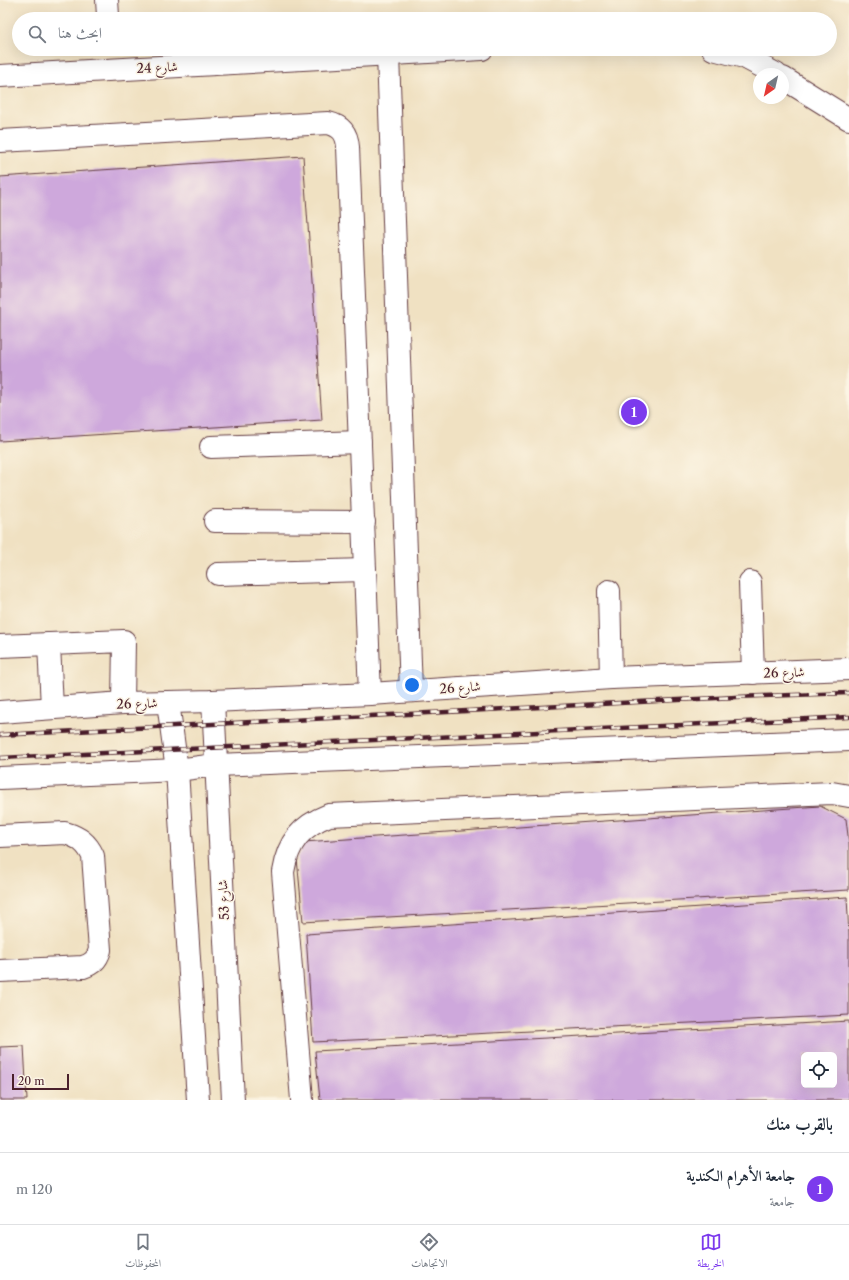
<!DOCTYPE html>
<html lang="ar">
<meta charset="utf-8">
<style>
body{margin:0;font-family:"Libre Caslon Text",Amiri,serif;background:#f6f6f7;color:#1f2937;direction:rtl}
.controls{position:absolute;right:12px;bottom:12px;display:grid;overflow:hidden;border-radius:6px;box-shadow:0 4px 16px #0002}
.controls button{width:36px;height:36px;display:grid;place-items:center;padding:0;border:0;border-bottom:1px solid #e0e1e3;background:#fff;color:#1f2937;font:20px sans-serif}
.compass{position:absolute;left:753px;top:68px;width:36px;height:36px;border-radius:50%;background:#fff;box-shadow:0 4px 16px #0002;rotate:214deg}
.scale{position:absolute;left:12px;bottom:10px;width:57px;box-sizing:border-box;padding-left:4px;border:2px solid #4a1f2b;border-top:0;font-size:11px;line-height:14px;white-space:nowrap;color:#4a1f2b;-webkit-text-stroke:3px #fcf5e5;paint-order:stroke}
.you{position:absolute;left:412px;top:685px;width:14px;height:14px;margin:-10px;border:3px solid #fff;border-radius:50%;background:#1a73e8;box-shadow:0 0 0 6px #1a73e833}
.badge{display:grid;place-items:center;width:26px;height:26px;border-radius:50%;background:#7c3aed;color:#fff;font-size:13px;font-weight:700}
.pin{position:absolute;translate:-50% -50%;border:2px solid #fff;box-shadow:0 1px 4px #0006}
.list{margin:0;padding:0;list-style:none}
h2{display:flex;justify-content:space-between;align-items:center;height:52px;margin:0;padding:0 16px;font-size:17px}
h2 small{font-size:13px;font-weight:400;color:#747a83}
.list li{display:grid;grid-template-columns:26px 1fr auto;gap:12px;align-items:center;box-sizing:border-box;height:72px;padding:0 16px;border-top:1px solid #e0e1e3}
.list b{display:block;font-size:15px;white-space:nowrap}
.list p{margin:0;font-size:13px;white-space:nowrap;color:#747a83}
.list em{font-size:13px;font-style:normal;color:#747a83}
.icon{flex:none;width:22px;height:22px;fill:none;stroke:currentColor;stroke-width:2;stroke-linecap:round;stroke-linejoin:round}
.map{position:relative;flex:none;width:849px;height:1100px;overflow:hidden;direction:ltr}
.search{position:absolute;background:#fff;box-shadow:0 4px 16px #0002;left:12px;right:12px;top:12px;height:44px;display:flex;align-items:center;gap:10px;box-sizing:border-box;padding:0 14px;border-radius:22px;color:#747a83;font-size:15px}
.sheet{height:124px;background:#fff}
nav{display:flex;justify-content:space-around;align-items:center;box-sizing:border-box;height:56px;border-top:1px solid #e0e1e3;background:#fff;font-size:11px;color:#747a83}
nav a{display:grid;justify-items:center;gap:2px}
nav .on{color:#7c3aed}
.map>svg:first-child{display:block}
.building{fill:#cea8dc;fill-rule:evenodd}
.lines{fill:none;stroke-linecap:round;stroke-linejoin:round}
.minor-casing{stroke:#633c42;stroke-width:24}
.minor{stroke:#fff;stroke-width:22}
.rail-casing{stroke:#4a1f2b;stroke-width:4.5}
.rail{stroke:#fcf5e5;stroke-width:3;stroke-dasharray:9;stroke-linecap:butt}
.labels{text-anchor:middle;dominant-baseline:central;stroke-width:3;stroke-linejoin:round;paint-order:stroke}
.street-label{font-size:13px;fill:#4a1f2b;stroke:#fcf5e5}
</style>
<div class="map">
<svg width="849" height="1100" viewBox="0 0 849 1100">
<rect width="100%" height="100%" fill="#fcf5e5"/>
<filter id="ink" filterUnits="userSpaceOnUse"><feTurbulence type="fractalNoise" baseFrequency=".025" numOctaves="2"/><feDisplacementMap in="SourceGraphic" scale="8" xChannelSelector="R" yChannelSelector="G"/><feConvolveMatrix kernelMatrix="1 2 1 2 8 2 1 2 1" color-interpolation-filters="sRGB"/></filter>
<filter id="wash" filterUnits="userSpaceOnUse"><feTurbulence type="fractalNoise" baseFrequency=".012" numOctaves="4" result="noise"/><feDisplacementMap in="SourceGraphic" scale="16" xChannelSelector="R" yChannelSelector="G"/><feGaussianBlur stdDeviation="0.9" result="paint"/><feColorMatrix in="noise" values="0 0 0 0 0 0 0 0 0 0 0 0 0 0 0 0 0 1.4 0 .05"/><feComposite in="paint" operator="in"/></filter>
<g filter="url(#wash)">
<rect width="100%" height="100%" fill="#f0e1c2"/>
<g id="blocks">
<g class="building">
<polygon points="303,156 322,420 0,441 0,177"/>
<polygon points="820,806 846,819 849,844 849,890 303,922 297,858 304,842"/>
<polygon points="847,897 849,936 849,1015 313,1042 306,934"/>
<path d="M849,1021V1100H320L315,1051ZM804,1055H834V1085H804Z"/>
<polygon points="24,1046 27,1100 0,1100 0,1047"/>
</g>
</g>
</g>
<g filter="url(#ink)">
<use href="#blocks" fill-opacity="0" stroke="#633c42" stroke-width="1"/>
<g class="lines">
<g class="minor-casing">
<g id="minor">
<polyline points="107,0 108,16"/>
<polyline points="713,49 744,57 776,74"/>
<polyline points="388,55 411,691"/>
<polyline points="0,76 482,49"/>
<polyline points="783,78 849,119"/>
<path d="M0,141L328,123C341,126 347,133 348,147L370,694"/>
<polyline points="211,447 360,442"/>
<polyline points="215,521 364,522"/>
<polyline points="218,574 365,570"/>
<polyline points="750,582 753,673"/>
<polyline points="609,591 611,678"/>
<polyline points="49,644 52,708"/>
<polyline points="0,646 124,641 123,703"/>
<polyline points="213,701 233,1100"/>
<polyline points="168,702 177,770 198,1100"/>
<polyline points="0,712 123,703 213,701 370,694 611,678 849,669"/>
<polyline points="0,778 177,770 216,765 849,740"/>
<path d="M0,836L65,833C79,837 87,843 93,856L100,950C97,960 92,964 83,967L0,971"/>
<path d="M302,1100L283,872C288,842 301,826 329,815L832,793L849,796"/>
</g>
</g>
<use href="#minor" class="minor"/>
<g class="rail-casing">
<g id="rail">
<polyline points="0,735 736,697 849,693"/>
<polyline points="0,758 849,717"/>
</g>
</g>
<use href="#rail" class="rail"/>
</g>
</g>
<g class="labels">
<g class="street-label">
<text transform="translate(157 67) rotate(-3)">شارع 24</text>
<text transform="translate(784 672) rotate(-2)">شارع 26</text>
<text transform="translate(460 687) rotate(-4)">شارع 26</text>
<text transform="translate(137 703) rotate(-2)">شارع 26</text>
<text transform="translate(223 900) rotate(-93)">شارع 53</text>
</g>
</g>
</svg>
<div class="controls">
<button><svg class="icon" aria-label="locate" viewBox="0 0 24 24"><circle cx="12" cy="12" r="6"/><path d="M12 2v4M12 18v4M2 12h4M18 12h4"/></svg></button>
</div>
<svg class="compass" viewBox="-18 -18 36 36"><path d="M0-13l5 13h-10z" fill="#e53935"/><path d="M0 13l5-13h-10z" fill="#747a83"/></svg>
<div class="scale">20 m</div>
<div class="you"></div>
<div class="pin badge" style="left:634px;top:412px">1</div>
<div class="search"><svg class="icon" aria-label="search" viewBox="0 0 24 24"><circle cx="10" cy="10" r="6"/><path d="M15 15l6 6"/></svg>ابحث هنا</div>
</div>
<section class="sheet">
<h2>بالقرب منك<small></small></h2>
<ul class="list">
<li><span class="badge">1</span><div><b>جامعة الأهرام الكندية</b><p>جامعة</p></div><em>120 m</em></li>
</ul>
</section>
<nav>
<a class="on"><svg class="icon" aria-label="map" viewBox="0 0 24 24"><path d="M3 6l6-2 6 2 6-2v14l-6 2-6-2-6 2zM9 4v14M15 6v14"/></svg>الخريطة</a>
<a><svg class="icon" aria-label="directions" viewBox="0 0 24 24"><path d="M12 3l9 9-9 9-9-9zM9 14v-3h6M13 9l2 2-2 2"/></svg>الاتجاهات</a>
<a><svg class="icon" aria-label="saved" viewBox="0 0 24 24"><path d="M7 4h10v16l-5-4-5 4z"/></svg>المحفوظات</a>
</nav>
